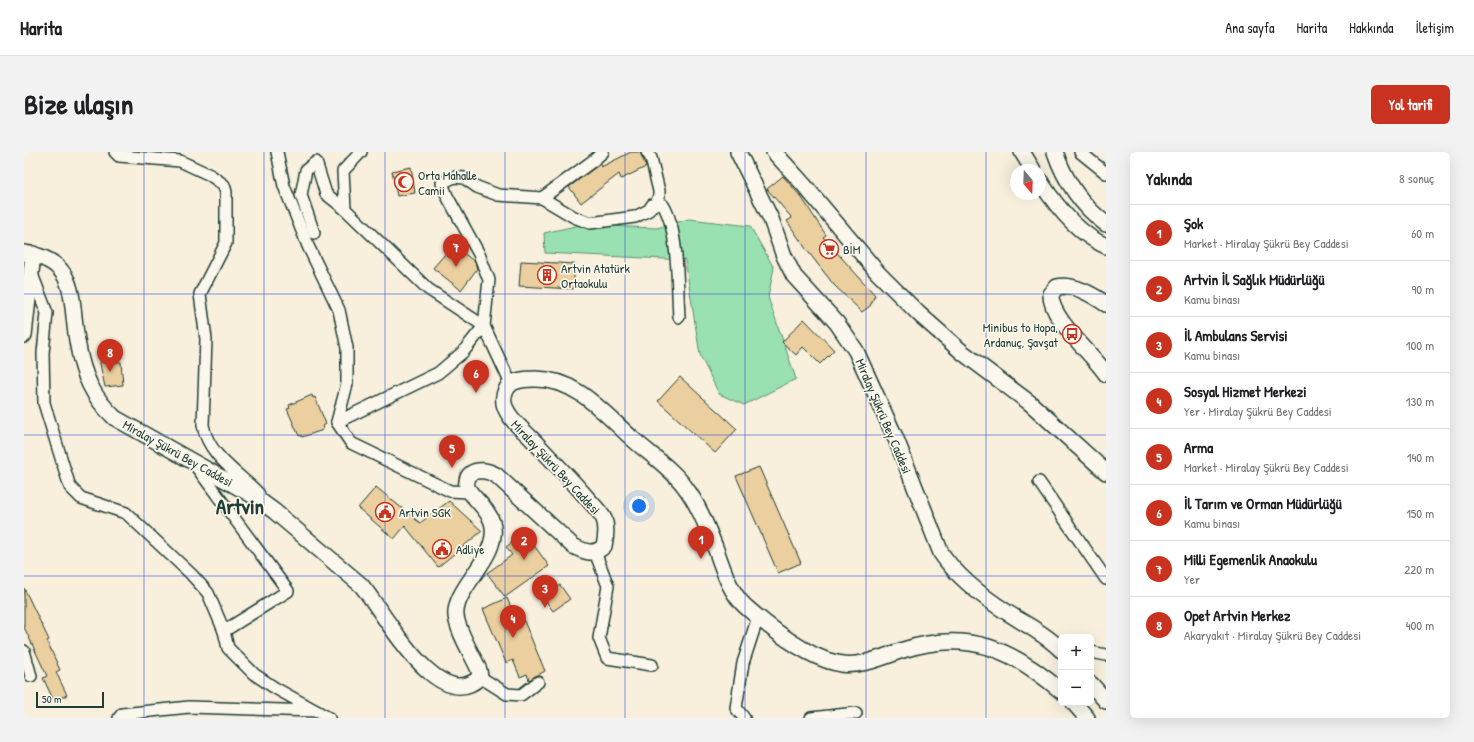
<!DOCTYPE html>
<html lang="tr">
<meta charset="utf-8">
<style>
body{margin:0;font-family:"Patrick Hand",sans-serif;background:#f2f2f2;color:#202124}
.controls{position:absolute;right:12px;bottom:12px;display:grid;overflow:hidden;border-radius:6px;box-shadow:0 4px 16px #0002}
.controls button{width:36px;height:36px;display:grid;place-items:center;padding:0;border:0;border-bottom:1px solid #e0e0e0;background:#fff;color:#202124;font:20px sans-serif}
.compass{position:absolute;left:986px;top:12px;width:36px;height:36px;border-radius:50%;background:#fff;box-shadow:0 4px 16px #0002;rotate:161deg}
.scale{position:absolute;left:12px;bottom:10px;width:68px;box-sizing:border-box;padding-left:4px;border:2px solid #1f3d34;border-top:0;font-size:11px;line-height:14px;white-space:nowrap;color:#1f3d34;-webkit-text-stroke:3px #fbf7ec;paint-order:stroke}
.you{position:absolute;left:615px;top:354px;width:14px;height:14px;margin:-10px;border:3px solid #fff;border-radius:50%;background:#1a73e8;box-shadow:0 0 0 6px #1a73e833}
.badge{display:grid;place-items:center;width:26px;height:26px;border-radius:50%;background:#c8321e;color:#fff;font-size:13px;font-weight:700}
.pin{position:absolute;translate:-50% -33px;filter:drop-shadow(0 1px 2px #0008)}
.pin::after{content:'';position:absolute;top:21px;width:14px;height:12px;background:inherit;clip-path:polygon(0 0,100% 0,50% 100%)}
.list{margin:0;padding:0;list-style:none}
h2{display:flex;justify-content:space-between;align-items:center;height:52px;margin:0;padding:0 16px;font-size:17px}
h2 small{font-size:13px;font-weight:400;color:#757577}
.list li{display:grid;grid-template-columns:26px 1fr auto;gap:12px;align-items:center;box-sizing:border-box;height:56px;padding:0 16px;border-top:1px solid #e0e0e0}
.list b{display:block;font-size:15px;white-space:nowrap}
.list p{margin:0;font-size:13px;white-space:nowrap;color:#757577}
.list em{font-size:13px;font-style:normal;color:#757577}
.map{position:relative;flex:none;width:1082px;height:566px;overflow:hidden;border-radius:6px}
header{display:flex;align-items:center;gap:24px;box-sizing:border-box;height:56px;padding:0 20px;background:#fff;border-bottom:1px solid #e0e0e0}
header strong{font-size:19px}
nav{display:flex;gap:22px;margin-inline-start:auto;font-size:14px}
.intro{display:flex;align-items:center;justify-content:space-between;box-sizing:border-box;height:96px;padding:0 24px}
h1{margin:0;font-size:28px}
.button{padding:10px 18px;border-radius:6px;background:#c8321e;color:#fff;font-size:14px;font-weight:700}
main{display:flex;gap:24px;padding:0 24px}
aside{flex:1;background:#fff;border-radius:6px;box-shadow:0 4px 16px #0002}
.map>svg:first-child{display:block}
.green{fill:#99e1b0;stroke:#5c8f72}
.building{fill:#ebcf9f;stroke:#1f3d34}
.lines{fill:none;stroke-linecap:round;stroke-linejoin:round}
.street-casing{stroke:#1f3d34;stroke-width:14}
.secondary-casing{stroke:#1f3d34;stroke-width:18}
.street{stroke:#fbf7ec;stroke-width:11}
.secondary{stroke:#fbf7ec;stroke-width:15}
.grid{fill:none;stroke:#1d4ed8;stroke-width:1;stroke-opacity:0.55}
.labels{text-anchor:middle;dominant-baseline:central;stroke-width:3.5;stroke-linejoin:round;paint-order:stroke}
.poi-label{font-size:13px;fill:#1f3d34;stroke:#fbf7ec;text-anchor:start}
.street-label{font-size:13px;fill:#1f3d34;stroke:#fbf7ec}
.town-label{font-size:21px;font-weight:bold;fill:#1f3d34;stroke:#fbf7ec}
</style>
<header>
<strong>Harita</strong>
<nav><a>Ana sayfa</a><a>Harita</a><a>Hakkında</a><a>İletişim</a></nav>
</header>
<div class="intro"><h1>Bize ulaşın</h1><a class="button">Yol tarifi</a></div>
<main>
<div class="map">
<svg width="1082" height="566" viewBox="0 0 1082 566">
<rect width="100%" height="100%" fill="#f8efdd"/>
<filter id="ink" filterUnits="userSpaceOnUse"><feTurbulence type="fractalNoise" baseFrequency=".025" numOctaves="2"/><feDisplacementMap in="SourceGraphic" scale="8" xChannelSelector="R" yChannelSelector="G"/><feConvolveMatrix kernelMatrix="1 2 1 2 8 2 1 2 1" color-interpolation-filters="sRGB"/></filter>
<g filter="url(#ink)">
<polygon class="green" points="665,67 726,74 750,116 744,145 772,227 720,253 695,242 676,203 661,108 521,101 520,81 556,73 633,76"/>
<g class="building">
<polygon points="607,0 616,0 622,15 597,27 595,22 557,51 545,35 576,12 577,15"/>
<polygon points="387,15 391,41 373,44 368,19"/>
<polygon points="759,24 778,46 802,83 799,85 851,143 846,154 838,160 810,133 782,97 763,69 768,66 743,37"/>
<polygon points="429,93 451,110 453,117 437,138 409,116"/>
<polygon points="497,109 551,112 549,137 495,134"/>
<polygon points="780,167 810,198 796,212 779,195 772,203 758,190"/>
<polygon points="78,202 86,204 86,210 97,210 99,233 81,235 76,212"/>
<polygon points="656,225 713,277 691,301 634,249"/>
<polygon points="288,243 289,246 291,245 302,272 299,274 300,276 298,276 299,278 278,285 277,283 275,284 263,257 266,256 265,253"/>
<polygon points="735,315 777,411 754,421 712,324"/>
<polygon points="352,335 396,371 425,349 458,379 414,415 381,374 370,387 334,356"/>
<polygon points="501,381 525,414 481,445 463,421 488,403 482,395"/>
<polygon points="536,433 546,447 529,459 519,445"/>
<polygon points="0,436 25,488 23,489 36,518 32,520 43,543 30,549 19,526 23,524 0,475"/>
<polygon points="483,446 491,465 497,462 521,519 505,528 503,522 496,525 489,508 482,511 459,457"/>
</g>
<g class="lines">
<g class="street-casing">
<g id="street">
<path d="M91,0L95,4L156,9L186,23L200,33L202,40V91L176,142L182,187L179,273C184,304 215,321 235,342"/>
<polyline points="253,0 260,34 284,94 315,158 323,196 323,232 313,270 327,291 426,339 445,340"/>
<polyline points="623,0 627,6 635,39 635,44 632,52"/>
<polyline points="1056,0 1082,21"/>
<polyline points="518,46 570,8 579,0"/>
<polyline points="290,81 277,43 282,18 292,10 302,42 321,57"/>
<polyline points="8,122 23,161 19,201 20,251 46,335 57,346 102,361 167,422 184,441 200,479 204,496 230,522 251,536 305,566"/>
<path d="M487,232L460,174L465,128L455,102L423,44L418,31L430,25L440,26L453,35L474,43L518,46L550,65L566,71L611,65L625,58L628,53L634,52L639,53C655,78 653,135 655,165"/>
<polyline points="313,270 414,221 439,200 460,174 404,137 321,57 319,19 337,0"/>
<polyline points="171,313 264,439 200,479"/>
<polyline points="1015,330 1082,427"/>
<polyline points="571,400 584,434 575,486 583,506 628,513"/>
<polyline points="0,499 7,524"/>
<polyline points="1067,500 1082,503"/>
<polyline points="456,525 483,542 497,543 514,530"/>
<polyline points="95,566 98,562 165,555 292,559"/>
<polyline points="720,566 712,556 719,511 734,465"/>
<polyline points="787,566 832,561"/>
</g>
</g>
<g class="secondary-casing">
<g id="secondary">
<path d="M714,0L747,67L760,104L770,124L813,171L832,199L872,287L917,401C933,425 959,445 984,461C1001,472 1023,483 1037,498"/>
<polyline points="750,0 780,33 854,121 895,162 938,200 1006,251 1082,320"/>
<polyline points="998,0 1009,18"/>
<path d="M1031,0C1041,29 1058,54 1082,72"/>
<path d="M1016,29C1032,54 1054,82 1082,94"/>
<path d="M0,101C57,109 45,150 54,194C59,223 69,246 91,266L228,343L250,359L337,433C358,456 414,566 456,525L455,518C448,502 434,480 432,464C429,435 478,404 468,370C464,357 450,347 443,336C440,316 459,316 472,323L549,394C561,400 570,404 580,394C582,385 583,375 580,367C576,359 568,352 563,346C545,325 526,306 507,286C498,277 486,268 481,255C478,247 480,237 488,231C494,228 503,227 510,227C553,226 580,262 611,289C627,303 648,317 661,335C674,352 683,375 691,395C699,416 705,440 722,455C746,476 786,508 818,512C838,515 861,504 879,498C944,477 988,497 1037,539"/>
<path d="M1082,152C1069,143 1049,131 1033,135L1027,142C1025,166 1069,202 1082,222"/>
<polyline points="0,183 9,102"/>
<polyline points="1067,532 1082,549"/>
<polyline points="1050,551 1063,566"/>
</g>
</g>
<use href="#street" class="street"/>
<use href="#secondary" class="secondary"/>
</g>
</g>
<path class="grid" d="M120,0V566M240,0V566M361,0V566M481,0V566M601,0V566M721,0V566M842,0V566M962,0V566M0,142H1082M0,283H1082M0,424H1082"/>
<defs>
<g id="mosque-ring" transform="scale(1)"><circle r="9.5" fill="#fbf7ec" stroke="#c8321e" stroke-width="1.5"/><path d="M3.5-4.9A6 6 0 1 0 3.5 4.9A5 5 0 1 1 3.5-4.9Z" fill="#c8321e"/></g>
<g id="supermarket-ring" transform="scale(1)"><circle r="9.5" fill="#fbf7ec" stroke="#c8321e" stroke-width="1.5"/><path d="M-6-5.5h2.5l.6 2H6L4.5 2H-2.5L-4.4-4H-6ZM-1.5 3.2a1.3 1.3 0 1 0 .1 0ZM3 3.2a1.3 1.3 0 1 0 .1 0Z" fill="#c8321e"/></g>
<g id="building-ring" transform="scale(1)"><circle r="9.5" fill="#fbf7ec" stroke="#c8321e" stroke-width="1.5"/><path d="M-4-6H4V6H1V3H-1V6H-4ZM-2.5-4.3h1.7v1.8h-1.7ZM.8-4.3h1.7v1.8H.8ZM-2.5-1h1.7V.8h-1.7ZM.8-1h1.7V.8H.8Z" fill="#c8321e"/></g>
<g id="bus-ring" transform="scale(1)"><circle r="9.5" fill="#fbf7ec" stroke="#c8321e" stroke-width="1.5"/><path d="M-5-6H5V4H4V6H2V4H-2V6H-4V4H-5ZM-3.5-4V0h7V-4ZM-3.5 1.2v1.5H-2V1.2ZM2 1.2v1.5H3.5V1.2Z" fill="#c8321e"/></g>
<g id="civic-ring" transform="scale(1)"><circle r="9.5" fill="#fbf7ec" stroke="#c8321e" stroke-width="1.5"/><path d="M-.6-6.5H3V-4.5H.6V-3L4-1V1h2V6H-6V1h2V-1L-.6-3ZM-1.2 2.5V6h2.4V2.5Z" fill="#c8321e"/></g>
</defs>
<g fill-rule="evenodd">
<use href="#mosque-ring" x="380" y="30"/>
<use href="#supermarket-ring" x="805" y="97"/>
<use href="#building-ring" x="523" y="123"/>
<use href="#bus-ring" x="1048" y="182"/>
<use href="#civic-ring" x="361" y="360"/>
<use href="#civic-ring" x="418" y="397"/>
</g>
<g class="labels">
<g class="poi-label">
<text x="394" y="23">Orta Mahalle<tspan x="394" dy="15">Camii</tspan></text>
<text x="819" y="97">BİM</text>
<text x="537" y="116">Artvin Atatürk<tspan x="537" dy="15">Ortaokulu</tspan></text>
<text x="1034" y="175" text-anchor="end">Minibus to Hopa,<tspan x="1034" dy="15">Ardanuç, Şavşat</tspan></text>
<text x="375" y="360">Artvin SGK</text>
<text x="432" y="397">Adliye</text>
</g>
<g class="street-label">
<text transform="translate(860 264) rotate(67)">Miralay Şükrü Bey Caddesi</text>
<text transform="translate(154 301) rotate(29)">Miralay Şükrü Bey Caddesi</text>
<text transform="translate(532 315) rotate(47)">Miralay Şükrü Bey Caddesi</text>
</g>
<g class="town-label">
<text x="216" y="354">Artvin</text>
</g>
</g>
</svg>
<div class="controls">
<button>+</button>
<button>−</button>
</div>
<svg class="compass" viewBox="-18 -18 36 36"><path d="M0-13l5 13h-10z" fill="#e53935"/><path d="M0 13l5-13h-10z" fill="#757577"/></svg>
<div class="scale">50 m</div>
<div class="you"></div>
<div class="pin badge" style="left:677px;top:407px">1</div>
<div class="pin badge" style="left:500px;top:408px">2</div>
<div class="pin badge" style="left:521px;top:456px">3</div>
<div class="pin badge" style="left:489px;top:486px">4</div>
<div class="pin badge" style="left:428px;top:316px">5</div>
<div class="pin badge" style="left:452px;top:241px">6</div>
<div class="pin badge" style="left:432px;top:115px">7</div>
<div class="pin badge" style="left:86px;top:220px">8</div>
</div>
<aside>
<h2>Yakında<small>8 sonuç</small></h2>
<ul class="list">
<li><span class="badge">1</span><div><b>Şok</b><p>Market · Miralay Şükrü Bey Caddesi</p></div><em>60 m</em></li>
<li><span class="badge">2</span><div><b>Artvin İl Sağlık Müdürlüğü</b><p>Kamu binası</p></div><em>90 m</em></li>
<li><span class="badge">3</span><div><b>İl Ambulans Servisi</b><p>Kamu binası</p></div><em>100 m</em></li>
<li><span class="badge">4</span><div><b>Sosyal Hizmet Merkezi</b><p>Yer · Miralay Şükrü Bey Caddesi</p></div><em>130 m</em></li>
<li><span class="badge">5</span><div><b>Arma</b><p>Market · Miralay Şükrü Bey Caddesi</p></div><em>140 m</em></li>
<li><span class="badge">6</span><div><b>İl Tarım ve Orman Müdürlüğü</b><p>Kamu binası</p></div><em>150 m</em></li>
<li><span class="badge">7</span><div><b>Milli Egemenlik Anaokulu</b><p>Yer</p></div><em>220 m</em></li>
<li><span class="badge">8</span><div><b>Opet Artvin Merkez</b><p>Akaryakıt · Miralay Şükrü Bey Caddesi</p></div><em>400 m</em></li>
</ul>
</aside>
</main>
